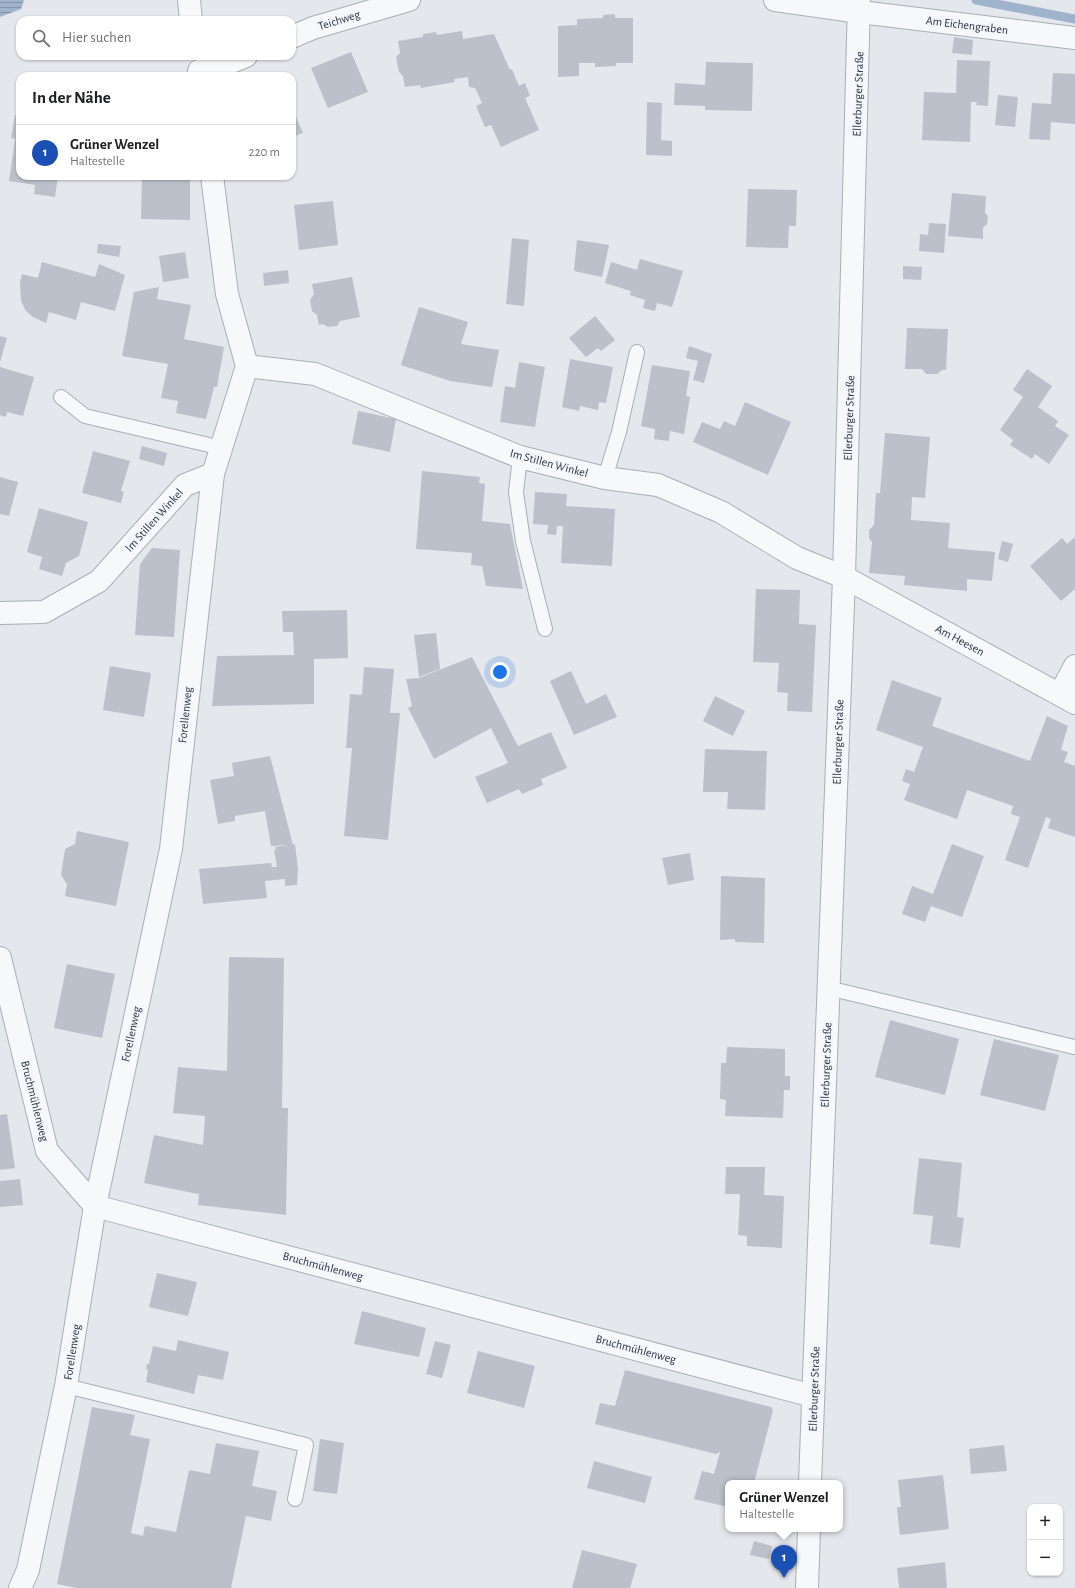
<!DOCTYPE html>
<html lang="de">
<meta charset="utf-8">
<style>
body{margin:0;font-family:"Alegreya Sans",sans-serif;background:#f6f6f6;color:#202124}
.controls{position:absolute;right:12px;bottom:12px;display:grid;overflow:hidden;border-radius:8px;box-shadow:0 1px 3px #0004}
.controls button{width:36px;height:36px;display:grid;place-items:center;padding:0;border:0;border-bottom:1px solid #e0e0e0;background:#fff;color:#202124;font:20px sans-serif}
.you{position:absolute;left:500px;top:672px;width:14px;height:14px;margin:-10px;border:3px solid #fff;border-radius:50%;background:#1a73e8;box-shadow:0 0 0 6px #1a73e833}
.badge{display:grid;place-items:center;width:26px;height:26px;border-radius:50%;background:#ea580c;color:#fff;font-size:13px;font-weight:700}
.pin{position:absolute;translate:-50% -33px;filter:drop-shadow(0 1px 2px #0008)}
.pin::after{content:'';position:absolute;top:21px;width:14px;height:12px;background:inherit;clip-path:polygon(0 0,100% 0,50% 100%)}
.popup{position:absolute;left:725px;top:1480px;width:118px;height:52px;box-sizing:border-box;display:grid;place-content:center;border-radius:8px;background:#fff;filter:drop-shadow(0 1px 3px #0005);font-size:13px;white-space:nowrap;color:#757577}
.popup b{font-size:15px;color:#202124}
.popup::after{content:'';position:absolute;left:50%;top:100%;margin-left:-8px;border:8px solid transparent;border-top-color:#fff}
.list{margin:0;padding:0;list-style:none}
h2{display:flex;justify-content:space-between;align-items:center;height:52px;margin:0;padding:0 16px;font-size:17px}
h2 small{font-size:13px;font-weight:400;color:#757577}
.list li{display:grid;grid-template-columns:26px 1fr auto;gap:12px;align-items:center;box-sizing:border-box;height:56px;padding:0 16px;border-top:1px solid #e0e0e0}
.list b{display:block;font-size:15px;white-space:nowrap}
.list p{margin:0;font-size:13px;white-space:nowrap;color:#757577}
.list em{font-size:13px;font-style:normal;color:#757577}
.icon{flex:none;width:22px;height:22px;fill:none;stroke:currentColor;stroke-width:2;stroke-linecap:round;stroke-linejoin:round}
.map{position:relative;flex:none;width:1075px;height:1588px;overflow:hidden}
.search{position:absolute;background:#fff;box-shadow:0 1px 3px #0004;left:16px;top:16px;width:280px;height:44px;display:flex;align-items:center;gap:10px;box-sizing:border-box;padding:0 14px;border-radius:12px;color:#757577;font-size:15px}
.panel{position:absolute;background:#fff;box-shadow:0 1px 3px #0004;left:16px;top:72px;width:280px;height:108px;border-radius:12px}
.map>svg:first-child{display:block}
.water{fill:url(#water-rules)}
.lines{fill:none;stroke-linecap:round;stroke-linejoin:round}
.stream{stroke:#9fb4cc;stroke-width:9}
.building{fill:#bbc0ca}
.lane-casing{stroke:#a9aeb7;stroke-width:16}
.street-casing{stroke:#a9aeb7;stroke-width:24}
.lane{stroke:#f7f8fa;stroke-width:14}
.street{stroke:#f7f8fa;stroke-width:22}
.labels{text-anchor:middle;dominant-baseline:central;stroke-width:3.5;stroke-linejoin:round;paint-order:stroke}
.street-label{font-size:12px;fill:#2b3445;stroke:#f4f6f9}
</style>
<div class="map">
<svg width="1075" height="1588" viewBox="0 0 1075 1588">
<defs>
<pattern id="water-rules" width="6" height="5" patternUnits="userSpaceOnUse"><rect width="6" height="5" fill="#9fb4cc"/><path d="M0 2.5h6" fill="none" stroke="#8293a7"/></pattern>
</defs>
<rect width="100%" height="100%" fill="#e4e7ec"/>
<polygon class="water" points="0,0 24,0 21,9 0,17"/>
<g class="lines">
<polyline class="stream" points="976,0 1075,19"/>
</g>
<g class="building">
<polygon points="615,14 615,18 633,18 633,63 616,63 616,66 595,67 595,63 579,63 579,76 558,77 558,26 577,25 577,19 603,18 603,15"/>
<polygon points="462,31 463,39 494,34 510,70 512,69 519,86 525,83 530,96 525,98 539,130 501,147 491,125 485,127 476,106 482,103 475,88 469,87 468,77 454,79 455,82 421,88 420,85 405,87 403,76 399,72 396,57 400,53 398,41 423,37 423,34 436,32 437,35"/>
<polygon points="954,37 973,40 972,55 952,53"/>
<polygon points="351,52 368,92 328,108 311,68"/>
<polygon points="957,60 990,61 988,106 976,105 977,102 971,102 970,142 922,140 924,92 956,93"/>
<polygon points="706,62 753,63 752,111 705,110 705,106 674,105 675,83 705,85"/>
<polygon points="1053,73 1075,74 1075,124 1051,122 1050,140 1029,139 1032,103 1051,104"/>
<polygon points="998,95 1018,97 1015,127 995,125"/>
<polygon points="647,102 662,103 661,140 672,141 672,156 646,155"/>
<polygon points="292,108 303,133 292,137"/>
<polygon points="15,115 20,116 20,176 58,176 55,197 34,194 35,185 9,181 15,139 11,138"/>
<polygon points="142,176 190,176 190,220 141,219"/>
<polygon points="748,189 797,190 796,226 789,226 788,248 746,247"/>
<polygon points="952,193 986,196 985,213 988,216 987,224 983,228 983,239 948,236"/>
<polygon points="333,201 338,245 299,250 294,205"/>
<polygon points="929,223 946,224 944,253 919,251 920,234 928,235"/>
<polygon points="512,238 529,240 524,306 506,304"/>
<polygon points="577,240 609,245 602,277 574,271"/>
<polygon points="98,244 121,246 119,257 97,253"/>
<polygon points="185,252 189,278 163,282 159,256"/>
<polygon points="640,259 683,271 672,307 657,303 655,311 643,308 645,300 630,295 631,291 605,283 611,262 637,270"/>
<polygon points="42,262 95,277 99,264 125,275 115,311 81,302 76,320 49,312 46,323 33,317 26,311 21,301 20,283 22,274 38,278"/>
<polygon points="903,266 922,267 921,280 903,279"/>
<polygon points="288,270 289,283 264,286 263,273"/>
<polygon points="352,277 360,317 340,321 337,326 328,327 323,324 319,325 317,315 312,311 310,300 314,294 312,284"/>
<polygon points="159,287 157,299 191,305 184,339 224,347 217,387 214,387 206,419 176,413 178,401 161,398 168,364 122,356 134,292"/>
<polygon points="419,307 468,322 461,344 499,350 492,387 450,381 401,365"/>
<polygon points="595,316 615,340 601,351 598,348 586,357 569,338"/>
<polygon points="907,328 948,329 946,370 942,370 937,374 926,374 922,369 905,369"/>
<polygon points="0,336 7,338 0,362"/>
<polygon points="689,346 712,354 704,383 693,380 698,361 686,358"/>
<polygon points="570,359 613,367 606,403 599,402 598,410 580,406 579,411 562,407"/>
<polygon points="519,362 545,367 535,427 500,422 505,386 515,388"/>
<polygon points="652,365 690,371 686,396 690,397 684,434 670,431 669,441 654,439 655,429 641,426"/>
<polygon points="0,367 34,377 23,416 7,412 6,417 0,415"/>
<polygon points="1027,369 1052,386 1038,407 1058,421 1055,426 1069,435 1049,464 1035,454 1032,459 1010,445 1013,440 1000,430 1023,397 1013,390"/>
<polygon points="745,402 791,422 768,475 693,442 702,422 720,429 724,421 735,426"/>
<polygon points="358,411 396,419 390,452 352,444"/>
<polygon points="885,433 930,437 925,498 912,497 911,520 950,523 948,548 995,552 992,581 967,579 967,591 904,585 905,576 869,573 872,542 869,538 869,530 874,525 876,493 880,493"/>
<polygon points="142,446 167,453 164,466 139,459"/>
<polygon points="93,451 130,461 121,491 124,492 121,503 82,493"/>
<polygon points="422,471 480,477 479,483 485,484 482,521 510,524 523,589 486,586 482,566 471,565 472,553 416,549"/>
<polygon points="0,477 18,482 9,516 0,514"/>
<polygon points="535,492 567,494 566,506 615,509 612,566 561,563 563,526 557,526 556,535 547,534 548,525 533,524"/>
<polygon points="39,508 88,522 79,556 66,563 62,576 39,569 42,557 27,552"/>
<polygon points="1075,537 1075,589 1061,601 1030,566 1062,538 1067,544"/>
<polygon points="1002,541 1013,544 1008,562 998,559"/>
<polygon points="152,548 180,550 174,637 135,635 140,564"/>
<polygon points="756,589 800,590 799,624 816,625 812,712 787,711 788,693 777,692 779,663 753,662"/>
<polygon points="347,610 348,658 314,659 314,704 212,706 217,656 294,655 293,632 283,632 282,611"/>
<polygon points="436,633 440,669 419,677 414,635"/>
<polygon points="472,657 518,746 551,732 567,768 541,779 543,785 522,794 519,789 487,803 475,777 508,763 491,728 434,759 408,708 412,706 406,679 419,678"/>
<polygon points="110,666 151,673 144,717 103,710"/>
<polygon points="364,667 394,669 390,713 400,713 388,840 344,836 352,748 346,748 350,694 362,695"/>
<polygon points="571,671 586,704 606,694 617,717 574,735 550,681"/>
<polygon points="892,680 942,698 932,726 1030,761 1047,716 1068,726 1061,750 1068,752 1064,762 1075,766 1075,837 1048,828 1051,819 1046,817 1028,868 1005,860 1020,817 1011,814 1013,806 967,790 957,819 904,800 910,784 902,781 906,769 914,772 923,747 876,730"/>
<polygon points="715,696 745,711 733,736 703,721"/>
<polygon points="705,749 767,751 765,810 727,809 728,792 703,792"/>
<polygon points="270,756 293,845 295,844 298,869 297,885 285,886 285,879 265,881 267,898 203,904 199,869 271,863 272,867 277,867 274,850 276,850 275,847 288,845 271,846 265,811 235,816 235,821 218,824 210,780 234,776 232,763"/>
<polygon points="77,831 129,842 116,906 65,896 67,884 61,875 65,849 75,844"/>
<polygon points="952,844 984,856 962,917 931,906 925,922 902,914 912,886 933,894"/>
<polygon points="690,853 694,880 668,885 662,858"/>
<polygon points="721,876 765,878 764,943 735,942 735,939 720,940"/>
<polygon points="229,957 284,958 282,1108 288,1108 286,1215 198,1205 199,1192 198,1194 144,1183 154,1135 203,1145 205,1116 173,1113 178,1067 227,1071"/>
<polygon points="67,964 115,974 102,1038 54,1028"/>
<polygon points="890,1020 959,1039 945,1095 875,1077"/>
<polygon points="994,1039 1059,1055 1045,1111 980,1095"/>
<polygon points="727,1047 785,1049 785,1076 790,1076 790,1090 784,1090 783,1118 725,1116 726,1100 720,1099 721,1063 726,1063"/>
<polygon points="7,1114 15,1168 0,1170 0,1115"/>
<polygon points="919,1158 962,1163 957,1217 964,1218 960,1248 930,1244 933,1216 913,1214"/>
<polygon points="726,1167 765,1167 764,1195 784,1196 782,1248 747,1246 747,1236 738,1235 740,1194 725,1194"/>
<polygon points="20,1179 23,1205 0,1207 0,1181"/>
<polygon points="157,1273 197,1282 188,1316 149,1307"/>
<polygon points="362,1311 426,1328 419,1357 354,1344"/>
<polygon points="178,1340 229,1352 223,1380 198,1375 194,1394 146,1382 148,1370 146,1369 147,1364 149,1364 153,1346 176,1351"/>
<polygon points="435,1341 451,1345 442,1378 426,1374"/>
<polygon points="478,1351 535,1366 524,1408 467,1393"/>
<polygon points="625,1370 771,1407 773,1410 754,1483 728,1483 728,1507 694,1499 702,1471 714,1474 720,1452 716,1454 595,1424 600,1403 615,1406"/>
<polygon points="92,1407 135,1415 130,1435 150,1439 131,1533 143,1536 145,1526 176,1532 189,1470 210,1474 216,1443 259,1451 252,1486 277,1491 271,1521 246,1516 231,1588 77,1588 57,1584"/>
<polygon points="320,1439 344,1443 337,1494 313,1491"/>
<polygon points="1004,1445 1007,1471 971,1474 969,1449"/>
<polygon points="594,1461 652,1477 645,1503 587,1488"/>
<polygon points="943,1475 949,1529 900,1535 897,1509 897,1507 901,1507 898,1480"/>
<polygon points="754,1541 772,1546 769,1559 750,1555"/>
<polygon points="582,1550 637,1564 630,1588 572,1588"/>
<polygon points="945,1562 947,1588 899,1588 897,1568"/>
</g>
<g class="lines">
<g class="lane-casing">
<g id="lane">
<polyline points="61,397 85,416 222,448"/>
<polyline points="520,457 516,492 523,541 545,629"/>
<polyline points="605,478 619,432 637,352"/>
<polyline points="828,988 1074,1047"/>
<polyline points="66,1386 306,1445 295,1499"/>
</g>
</g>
<g class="street-casing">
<g id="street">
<polyline points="189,0 191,20"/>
<polyline points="775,0 860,12 1075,38"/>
<polyline points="292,37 313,28 409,0"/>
<polyline points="199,71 226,64 246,56"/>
<polyline points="247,366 315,374 520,457 605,478 658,485 721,512 797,558 844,577 1075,703"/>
<polyline points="0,613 44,612 99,581 185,485 213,474"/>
<polyline points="1060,694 1075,666"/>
<polyline points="0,958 47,1151 95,1206 813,1396"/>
<polyline points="810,1483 844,577 859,0"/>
<polyline points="20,1588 28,1570 66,1386 95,1206 171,849 213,474 247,366 227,294 212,176"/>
<polyline points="807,1588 809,1529"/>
</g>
</g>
<use href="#lane" class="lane"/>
<use href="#street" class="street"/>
</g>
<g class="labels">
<g class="street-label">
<text transform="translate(339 20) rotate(-17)">Teichweg</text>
<text transform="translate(967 25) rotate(7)">Am Eichengraben</text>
<text transform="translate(858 94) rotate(-88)">Ellerburger Straße</text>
<text transform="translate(849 418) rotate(-88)">Ellerburger Straße</text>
<text transform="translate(549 463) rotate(15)">Im Stillen Winkel</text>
<text transform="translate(154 520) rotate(-48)">Im Stillen Winkel</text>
<text transform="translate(960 640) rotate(28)">Am Heesen</text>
<text transform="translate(185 715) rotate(-84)">Forellenweg</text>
<text transform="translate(838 742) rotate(-88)">Ellerburger Straße</text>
<text transform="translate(131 1034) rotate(-78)">Forellenweg</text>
<text transform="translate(826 1065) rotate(-88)">Ellerburger Straße</text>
<text transform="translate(35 1101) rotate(76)">Bruchmühlenweg</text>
<text transform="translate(323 1266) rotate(15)">Bruchmühlenweg</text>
<text transform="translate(636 1349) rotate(15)">Bruchmühlenweg</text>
<text transform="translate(72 1352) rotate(-81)">Forellenweg</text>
<text transform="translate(814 1389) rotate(-88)">Ellerburger Straße</text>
</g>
</g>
</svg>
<div class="controls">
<button>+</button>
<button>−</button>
</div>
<div class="you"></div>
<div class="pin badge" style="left:784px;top:1578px;background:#1a4fb4">1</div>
<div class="popup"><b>Grüner Wenzel</b>Haltestelle</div>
<div class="search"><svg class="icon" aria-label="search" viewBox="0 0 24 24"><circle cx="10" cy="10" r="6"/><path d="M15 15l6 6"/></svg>Hier suchen</div>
<section class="panel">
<h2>In der Nähe<small></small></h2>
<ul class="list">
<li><span class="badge" style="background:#1a4fb4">1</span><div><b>Grüner Wenzel</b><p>Haltestelle</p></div><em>220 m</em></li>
</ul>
</section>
</div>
